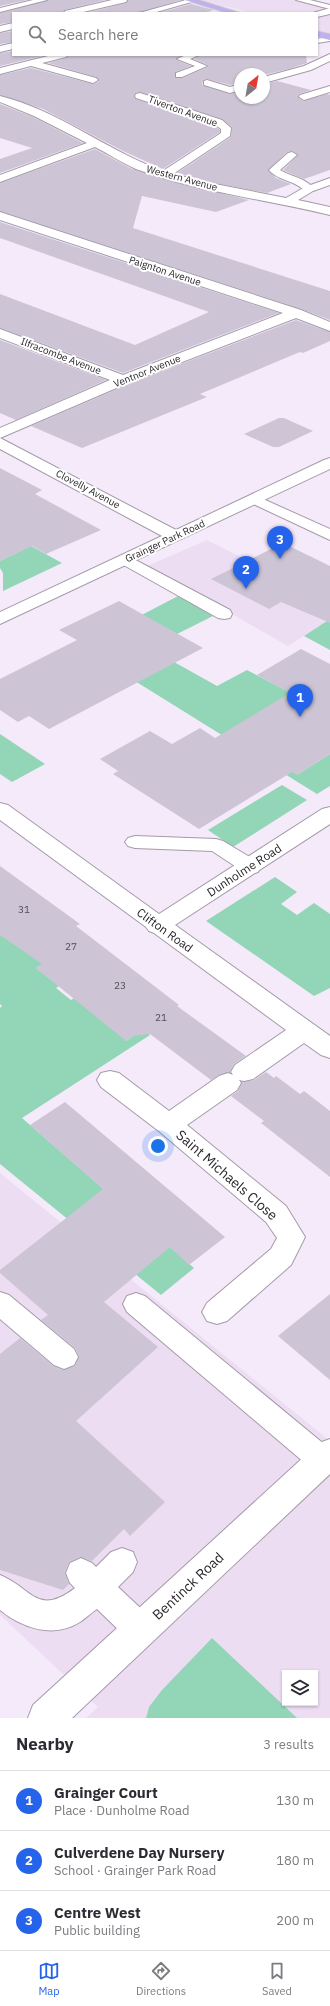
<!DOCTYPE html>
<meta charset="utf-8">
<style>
body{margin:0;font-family:"IBM Plex Sans",sans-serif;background:#f7f7f7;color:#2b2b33}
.controls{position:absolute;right:12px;bottom:12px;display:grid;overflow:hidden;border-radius:0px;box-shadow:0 1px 3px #0004}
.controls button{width:36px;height:36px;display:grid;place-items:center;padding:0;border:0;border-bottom:1px solid #e1e1e2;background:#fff;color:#2b2b33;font:20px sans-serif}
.compass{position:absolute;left:234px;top:68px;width:36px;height:36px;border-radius:50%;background:#fff;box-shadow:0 1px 3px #0004;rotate:31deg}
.you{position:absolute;left:158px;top:1146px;width:14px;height:14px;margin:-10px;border:3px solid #fff;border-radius:50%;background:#1a73e8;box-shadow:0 0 0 6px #1a73e833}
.badge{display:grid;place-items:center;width:26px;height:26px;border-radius:50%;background:#2563eb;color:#fff;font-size:13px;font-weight:700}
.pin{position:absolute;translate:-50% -33px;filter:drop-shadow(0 1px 2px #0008)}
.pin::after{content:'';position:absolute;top:21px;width:14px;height:12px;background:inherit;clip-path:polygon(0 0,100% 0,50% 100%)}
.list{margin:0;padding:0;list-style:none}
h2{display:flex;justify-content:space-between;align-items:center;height:52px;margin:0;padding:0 16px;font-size:17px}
h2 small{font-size:13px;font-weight:400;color:#7c7c81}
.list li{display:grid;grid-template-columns:26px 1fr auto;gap:12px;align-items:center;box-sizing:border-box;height:60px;padding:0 16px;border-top:1px solid #e1e1e2}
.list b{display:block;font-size:15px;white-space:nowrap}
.list p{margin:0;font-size:13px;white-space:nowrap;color:#7c7c81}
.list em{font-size:13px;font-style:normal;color:#7c7c81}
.icon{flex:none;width:22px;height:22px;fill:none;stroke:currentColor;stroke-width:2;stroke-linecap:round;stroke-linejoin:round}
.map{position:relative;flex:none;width:330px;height:1718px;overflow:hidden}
.search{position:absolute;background:#fff;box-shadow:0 1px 3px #0004;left:12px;right:12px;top:12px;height:44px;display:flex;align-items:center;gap:10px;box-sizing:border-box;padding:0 14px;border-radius:0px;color:#7c7c81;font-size:15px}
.sheet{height:232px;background:#fff}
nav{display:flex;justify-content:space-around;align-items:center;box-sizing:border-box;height:56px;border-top:1px solid #e1e1e2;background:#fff;font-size:11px;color:#7c7c81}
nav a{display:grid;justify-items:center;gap:2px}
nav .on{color:#2563eb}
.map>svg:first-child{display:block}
.built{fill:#edddf3;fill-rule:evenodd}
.green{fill:#92d5b7}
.building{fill:#cdc5d5}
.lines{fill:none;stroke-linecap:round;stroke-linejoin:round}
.service-casing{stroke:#a49aa8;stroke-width:2}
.minor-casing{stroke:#a49aa8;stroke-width:2}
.tertiary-casing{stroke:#a49aa8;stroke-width:2}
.primary-casing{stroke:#d4d4d5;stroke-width:2}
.service{fill:#fff;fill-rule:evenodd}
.minor{fill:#fff;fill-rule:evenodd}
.tertiary{fill:#fff;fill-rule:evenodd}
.primary{fill:#c0b1ec;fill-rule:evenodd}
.labels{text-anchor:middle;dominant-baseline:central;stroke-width:4;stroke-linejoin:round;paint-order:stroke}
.far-street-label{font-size:10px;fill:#2a262c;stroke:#fff}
.number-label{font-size:10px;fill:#534e56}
.street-label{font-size:12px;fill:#2a262c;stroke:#fff}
.near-street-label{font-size:14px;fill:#2a262c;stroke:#fff}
</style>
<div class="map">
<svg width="330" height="1718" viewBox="0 0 330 1718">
<rect width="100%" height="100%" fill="#f5eafa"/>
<g class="built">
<polygon points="123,0 314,0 330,4 330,33 317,30 317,13 251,13 202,0 162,10"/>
<polygon points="207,540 326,600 307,613 326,622 288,646 147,566"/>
<path d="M0,1173L330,1441V1718H86L98,1707L0,1615ZM285,1673H315V1703H285Z"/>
</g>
<g class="green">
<polygon points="31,546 62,563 3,591 3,573 0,568 0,561"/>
<polygon points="180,595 215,615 167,639 158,653 217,686 247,670 291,693 297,775 330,754 330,786 317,794 114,668 134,619"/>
<polygon points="330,619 330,650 304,636"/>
<polygon points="0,734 45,764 12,782 0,774"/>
<polygon points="282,785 307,800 233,847 208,830"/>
<polygon points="275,877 297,892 281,904 297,915 314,903 330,914 330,988 314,996 206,921"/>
<polygon points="0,935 50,959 36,968 50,979 74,977 56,988 71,1000 90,988 126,1041 143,1029 150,1035 22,1118 194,1268 161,1295 0,1164 0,1008 2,1006 0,1004"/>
<polygon points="212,1638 297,1718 146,1718 149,1707 162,1690"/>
</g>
<g class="building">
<polygon points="0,0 27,0 0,6"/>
<polygon points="48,0 105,0 65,10 63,13 13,13 13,22 0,24 0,13"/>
<polygon points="128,0 180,0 138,13 86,13 126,3"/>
<polygon points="191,4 214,10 204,13 158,13"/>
<polygon points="13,31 13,42 0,44 0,33"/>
<polygon points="13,51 13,55 46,55 0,66 0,53"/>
<polygon points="70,55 182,55 176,60 191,66 175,72 176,78 183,78 208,67 208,65 194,59 200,55 306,55 307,63 289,69 264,75 264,74 240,74 240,83 230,85 207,79 203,80 202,85 230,94 240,92 240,98 264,98 264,84 277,81 311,90 299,94 298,97 303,101 327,94 330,95 330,170 304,179 285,171 283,170 298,155 292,151 287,152 268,170 276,178 291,184 267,193 210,182 177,173 231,137 232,127 222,119 140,92 135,93 134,97 136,99 213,125 220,130 220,132 163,169 123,151 43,109 0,95 0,75 31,68 93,84 99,81 96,77 48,63 66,58"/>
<polygon points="0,104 33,117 83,143 0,173 0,159 32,148 0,138"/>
<polygon points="95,149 130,168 159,178 249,200 216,212 142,196 133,228 330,291 330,320 301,309 0,211 0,183"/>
<polygon points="0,222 279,313 123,373 0,328 0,294 135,345 209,312 0,238"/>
<polygon points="296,320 330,332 330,341 303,353 300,352 200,394 207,397 82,448 31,426 129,384"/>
<polygon points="0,340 106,380 16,420 0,413"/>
<polygon points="279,418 284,418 313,431 279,447 273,447 244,434"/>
<polygon points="0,468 42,490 35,494 101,530 46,554 32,546 0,561"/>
<polygon points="283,543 330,566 330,623 281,602 269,609 211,579"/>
<polygon points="119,601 203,648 49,729 29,716 18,722 0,710 0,679 77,640 59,630"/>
<polygon points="301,649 330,664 330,754 297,775 292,772 199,829 113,774 118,771 100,759 150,731 172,744 200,728 215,738 290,693 257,675"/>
<polygon points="0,866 80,924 76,926 179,1005 177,1006 246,1056 234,1064 230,1072 219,1075 211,1080 150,1034 133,1036 126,1041 36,968 42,964 0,935"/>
<polygon points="266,1072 274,1078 276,1076 300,1094 304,1091 330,1111 330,1177 261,1123 264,1121 231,1096 238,1091 242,1082 254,1080"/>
<polygon points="65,1102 225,1237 189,1265 170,1247 104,1302 158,1347 76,1421 165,1502 130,1536 124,1529 92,1561 80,1557 69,1562 65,1572 69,1584 63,1590 0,1570 0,1354 20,1338 53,1366 63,1370 75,1366 79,1356 75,1348 41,1320 48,1315 0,1273 0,1270 103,1189 30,1125"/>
<polygon points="330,1294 330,1380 278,1336"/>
</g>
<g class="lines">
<g class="service-casing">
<g id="service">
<polygon points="33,0 47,0 0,12 0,8"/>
<polygon points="186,0 195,1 153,13 139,13"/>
<polygon points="296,0 310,0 330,5 330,9"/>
<polygon points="330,37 330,41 317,43 317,39"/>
<polygon points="13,43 13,49 0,52 0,46"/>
<polygon points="330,54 330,61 311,70 264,83 264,77 304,66"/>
<polygon points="186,55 199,55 190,59 207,66 182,77 176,77 176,73 195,66 177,59"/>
<polygon points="207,80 230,87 240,84 240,90 230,93 204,85 204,81"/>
<path d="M292,152L297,155L280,170C292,177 306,178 314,189L313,191H305C295,180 278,181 269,170L288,153Z"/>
<polygon points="254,495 330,529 330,540 249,502 247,499 249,496"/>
<polygon points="126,555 230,610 232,614 230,618 224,619 218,618 120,563 118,560 120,557"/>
<polygon points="135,836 216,839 223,841 258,862 261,867 258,872 251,874 244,872 212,851 135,848 128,846 125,842 128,838"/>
<polygon points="0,1292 9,1295 74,1349 78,1357 74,1365 64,1369 54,1365 0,1319"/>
<polygon points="136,1293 145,1296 330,1449 330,1470 322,1473 312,1469 127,1312 123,1304 127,1296"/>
<path d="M122,1548L133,1552L137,1562L133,1572L118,1587L152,1619L156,1630L152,1641L141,1645L130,1641L97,1609C91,1613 86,1618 80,1622C53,1639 22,1628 0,1610V1575C32,1588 37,1617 75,1588L70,1583L66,1573L70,1563L81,1558L92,1563L96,1567L111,1552Z"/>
</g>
</g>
<g class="minor-casing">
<g id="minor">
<polygon points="112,0 127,0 126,2 79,13 64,13 65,11"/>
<polygon points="330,8 330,14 317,17 317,13 313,13"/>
<polygon points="13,23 13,29 0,32 0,26"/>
<polygon points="52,55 68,55 66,57 42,63 96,78 98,80 93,83 31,66 0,74 0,68"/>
<polygon points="330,86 330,92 304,100 299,97 300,95"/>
<path d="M140,93L222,120L231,128L230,136L173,174L210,183L286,198L305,187L330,178V185L313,191L298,200L330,207V215C265,199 198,192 136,169C122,163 109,154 95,147L0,182V175L87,143L34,116L0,102V96C58,110 107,151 163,171L221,133V129L214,124L136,98L135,96L136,94Z"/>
<polygon points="0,212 301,310 330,322 330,331 296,318 128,383 0,438 176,530 324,460 330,458 330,469 0,624 0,612 162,536 0,449 0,428 110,380 0,338 0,329 123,375 283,313 0,220"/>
<polygon points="0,803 8,805 159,914 322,809 330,807 330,824 175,925 330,1036 330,1058 321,1055 304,1043 253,1079 244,1081 239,1080 241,1083 237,1090 187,1125 286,1206 305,1237 291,1265 227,1321 217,1324 207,1321 202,1312 207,1303 271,1249 277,1238 266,1222 160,1132 101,1087 97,1080 101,1073 110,1071 119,1073 169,1111 219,1076 228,1073 233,1075 231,1072 235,1065 286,1030 154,933 149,931 146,927 0,820"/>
</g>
</g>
<g class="tertiary-casing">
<polygon id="tertiary" points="330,1439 330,1474 72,1718 28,1718 33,1705 319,1443"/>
</g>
<g class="primary-casing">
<g id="primary">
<polygon points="185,0 199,0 241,13 227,13"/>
<polygon points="317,31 330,34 330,40 317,37"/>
</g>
</g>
<use href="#service" class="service"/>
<use href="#minor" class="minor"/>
<use href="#tertiary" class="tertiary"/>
<use href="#primary" class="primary"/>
</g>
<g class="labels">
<g class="far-street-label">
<text transform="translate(183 111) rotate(20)">Tiverton Avenue</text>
<text transform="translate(182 178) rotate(15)">Western Avenue</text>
<text transform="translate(165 271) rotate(18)">Paignton Avenue</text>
<text transform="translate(61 356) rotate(21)">Ilfracombe Avenue</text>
<text transform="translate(147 371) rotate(-22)">Ventnor Avenue</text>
<text transform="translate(88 489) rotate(28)">Clovelly Avenue</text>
<text transform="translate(165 541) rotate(-25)">Grainger Park Road</text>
</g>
<g class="number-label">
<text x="24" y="909">31</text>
<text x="71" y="946">27</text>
<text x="120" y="985">23</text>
<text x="161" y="1017">21</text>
</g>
<g class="street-label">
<text transform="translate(244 870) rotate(-33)">Dunholme Road</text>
<text transform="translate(165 930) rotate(36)">Clifton Road</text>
</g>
<g class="near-street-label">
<text transform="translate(227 1175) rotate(41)">Saint Michaels Close</text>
<text transform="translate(188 1586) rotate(-43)">Bentinck Road</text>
</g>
</g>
</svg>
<div class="controls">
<button><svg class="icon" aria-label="layers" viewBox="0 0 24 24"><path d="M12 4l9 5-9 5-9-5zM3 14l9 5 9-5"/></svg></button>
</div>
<svg class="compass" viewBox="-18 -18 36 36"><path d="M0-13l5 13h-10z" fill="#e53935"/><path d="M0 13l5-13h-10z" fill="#7c7c81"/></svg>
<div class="you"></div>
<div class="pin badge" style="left:300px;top:717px">1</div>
<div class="pin badge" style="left:246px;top:589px">2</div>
<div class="pin badge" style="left:280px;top:559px">3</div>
<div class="search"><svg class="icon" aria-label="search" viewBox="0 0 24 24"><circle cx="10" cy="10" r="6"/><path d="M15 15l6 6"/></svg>Search here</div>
</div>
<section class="sheet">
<h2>Nearby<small>3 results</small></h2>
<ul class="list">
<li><span class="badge">1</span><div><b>Grainger Court</b><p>Place · Dunholme Road</p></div><em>130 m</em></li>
<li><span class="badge">2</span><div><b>Culverdene Day Nursery</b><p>School · Grainger Park Road</p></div><em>180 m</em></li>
<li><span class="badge">3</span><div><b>Centre West</b><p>Public building</p></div><em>200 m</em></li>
</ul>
</section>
<nav>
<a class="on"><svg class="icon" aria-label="map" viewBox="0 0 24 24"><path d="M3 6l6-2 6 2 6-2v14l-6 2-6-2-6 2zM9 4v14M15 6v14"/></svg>Map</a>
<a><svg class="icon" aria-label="directions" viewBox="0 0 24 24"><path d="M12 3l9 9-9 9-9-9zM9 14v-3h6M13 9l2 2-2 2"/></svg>Directions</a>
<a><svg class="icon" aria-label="saved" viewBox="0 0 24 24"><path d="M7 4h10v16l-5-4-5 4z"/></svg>Saved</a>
</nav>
